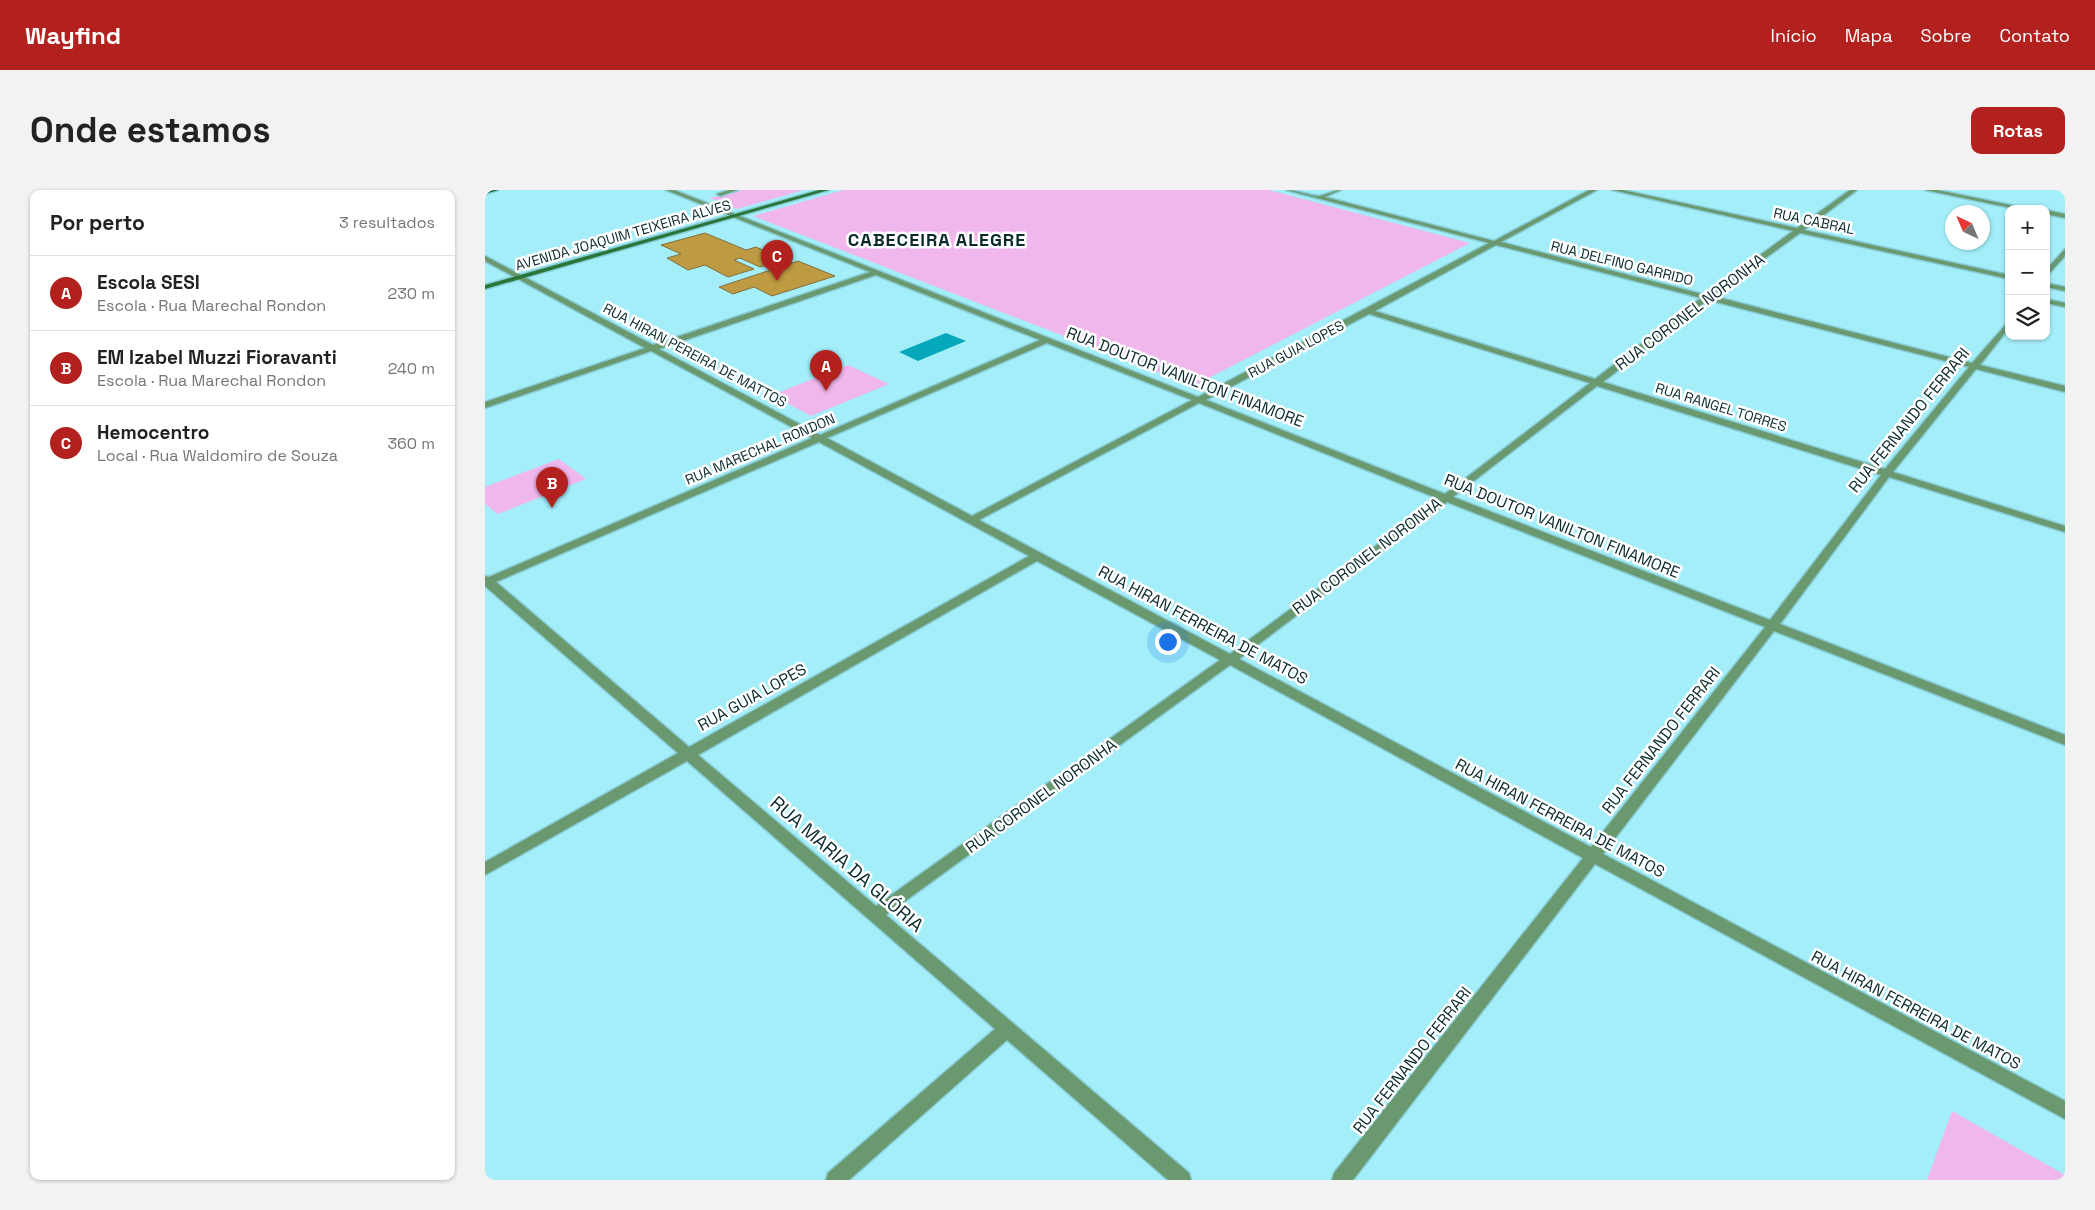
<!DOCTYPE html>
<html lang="pt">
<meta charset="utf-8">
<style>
body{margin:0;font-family:"Space Grotesk",sans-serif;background:#f2f2f2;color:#222}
.controls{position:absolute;right:15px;top:15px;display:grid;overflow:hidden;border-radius:10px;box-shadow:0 1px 4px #0004}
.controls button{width:45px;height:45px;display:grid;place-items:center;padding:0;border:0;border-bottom:1px solid #e0e0e0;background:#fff;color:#222;font:25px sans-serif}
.compass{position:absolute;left:1460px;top:15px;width:45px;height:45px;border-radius:50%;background:#fff;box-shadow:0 1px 4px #0004;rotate:316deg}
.you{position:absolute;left:682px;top:451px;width:18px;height:18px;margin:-12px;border:4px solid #fff;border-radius:50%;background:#1a73e8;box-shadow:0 0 0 8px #1a73e833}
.badge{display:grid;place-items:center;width:32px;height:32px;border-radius:50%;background:#b2211e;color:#fff;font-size:16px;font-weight:700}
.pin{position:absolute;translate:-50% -41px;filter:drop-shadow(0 1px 2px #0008)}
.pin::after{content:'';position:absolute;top:26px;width:18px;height:15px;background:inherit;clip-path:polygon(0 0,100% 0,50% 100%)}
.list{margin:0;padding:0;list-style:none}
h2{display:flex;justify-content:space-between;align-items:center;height:65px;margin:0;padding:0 20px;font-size:21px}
h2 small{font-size:16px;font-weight:400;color:#767676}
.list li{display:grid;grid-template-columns:32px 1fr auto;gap:15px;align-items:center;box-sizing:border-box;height:75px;padding:0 20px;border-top:1px solid #e0e0e0}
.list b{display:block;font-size:19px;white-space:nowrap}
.list p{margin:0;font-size:16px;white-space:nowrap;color:#767676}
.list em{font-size:16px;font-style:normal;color:#767676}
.icon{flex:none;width:28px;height:28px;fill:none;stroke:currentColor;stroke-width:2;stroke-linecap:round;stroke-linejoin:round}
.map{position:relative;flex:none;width:1580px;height:990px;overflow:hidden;border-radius:10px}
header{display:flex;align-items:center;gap:30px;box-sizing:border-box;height:70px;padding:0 25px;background:#b2211e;color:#fff}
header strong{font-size:24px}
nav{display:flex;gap:28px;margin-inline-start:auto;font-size:18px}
.intro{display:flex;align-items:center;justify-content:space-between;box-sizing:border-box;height:120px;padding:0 30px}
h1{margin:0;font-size:35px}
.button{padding:12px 22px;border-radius:10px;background:#b2211e;color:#fff;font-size:18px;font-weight:700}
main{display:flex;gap:30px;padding:0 30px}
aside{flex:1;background:#fff;border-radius:10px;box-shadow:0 1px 4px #0004}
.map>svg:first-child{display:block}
.green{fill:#f0b7ed}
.water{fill:#05a8ba}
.building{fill:#be9b42;stroke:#846f3b}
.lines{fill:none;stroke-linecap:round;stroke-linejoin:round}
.lane-casing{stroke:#87cbd4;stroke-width:3}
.street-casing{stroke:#87cbd4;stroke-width:3}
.secondary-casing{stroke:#87cbd4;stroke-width:3}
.primary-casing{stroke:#87cbd4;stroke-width:3}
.lane{fill:#6a9970;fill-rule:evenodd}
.street{fill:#6a9970;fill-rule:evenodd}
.secondary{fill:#297539;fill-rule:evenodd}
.primary{fill:#00581d;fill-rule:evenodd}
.labels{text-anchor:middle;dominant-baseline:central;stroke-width:5;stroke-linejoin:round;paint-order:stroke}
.far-street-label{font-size:14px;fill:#0a2a2e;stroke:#fff}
.street-label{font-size:16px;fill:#0a2a2e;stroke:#fff}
.far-district-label{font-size:18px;font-weight:bold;letter-spacing:1px;fill:#0a2a2e;stroke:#fff}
.near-street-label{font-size:19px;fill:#0a2a2e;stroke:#fff}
</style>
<header>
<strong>Wayfind</strong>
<nav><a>Início</a><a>Mapa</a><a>Sobre</a><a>Contato</a></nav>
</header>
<div class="intro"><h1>Onde estamos</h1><a class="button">Rotas</a></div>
<main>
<aside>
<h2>Por perto<small>3 resultados</small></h2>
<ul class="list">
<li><span class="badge">A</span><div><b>Escola SESI</b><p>Escola · Rua Marechal Rondon</p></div><em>230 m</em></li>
<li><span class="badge">B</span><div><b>EM Izabel Muzzi Fioravanti</b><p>Escola · Rua Marechal Rondon</p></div><em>240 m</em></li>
<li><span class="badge">C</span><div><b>Hemocentro</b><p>Local · Rua Waldomiro de Souza</p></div><em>360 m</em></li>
</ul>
</aside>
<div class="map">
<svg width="1580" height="990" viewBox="0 0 1580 990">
<rect width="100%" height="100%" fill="#a3eef9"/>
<g class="green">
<polygon points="256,0 319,0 252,19 225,8"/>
<polygon points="358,0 784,0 985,53 708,196 268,26"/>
<polygon points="363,175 404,194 326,226 287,205"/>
<polygon points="74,269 101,289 13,324 0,314 0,297"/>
<polygon points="1467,921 1580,985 1580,990 1442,990"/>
</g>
<polygon class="water" points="461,143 481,151 433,171 414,162"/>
<g class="building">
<polygon points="220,43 261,60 271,57 301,70 275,77 255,68 249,70 269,79 243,87 220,75 203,80 182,68 196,64 176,55"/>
<polygon points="313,71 350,86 287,106 269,97 248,104 234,97"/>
</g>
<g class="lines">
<g class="lane-casing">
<g id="lane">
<polygon points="244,0 253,0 235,6 232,4"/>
<polygon points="1561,109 1580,113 1580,117 1561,113"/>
</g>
</g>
<g class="street-casing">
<g id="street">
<path d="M181,0H189L713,207L1004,53L801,0C812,0 822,5 833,6C840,6 848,0 856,0L840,7L1009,51L1104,0H1112L1016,52L1221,105L1308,41L1127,0H1138L1312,38L1365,0H1372L1319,40L1524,85V89L1315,43L1228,106L1487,173L1524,131V138L1495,175L1580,196V202L1491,179L1408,282L1580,336V342L1404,287L1295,434L1580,545V555L1289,441L1118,664L1580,911V929L1110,674L868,990H847L849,983L1098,668L745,475L401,725L704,983L706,990H683L522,850L364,990H341L343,983L510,839L202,571L0,685V672L193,563L0,396V386L4,387L327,248L166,161L0,218V212L160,158L0,71V66L168,155L385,82ZM1011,55L1216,108L1110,189L890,121ZM391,85L555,150L335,245L174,159ZM1223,110L1484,177L1400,279L1118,192ZM884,124L1105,193L960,304L721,210ZM562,153L707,210L487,326L342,248ZM1112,196L1396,285L1285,430L968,307ZM714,213L954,309L745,464L494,330ZM334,252L544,366L204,557L11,392ZM962,312L1280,437L1106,657L754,469ZM552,371L735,470L391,716L213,565Z"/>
<polygon points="1440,0 1452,0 1545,19 1531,19"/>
<polygon points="1561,20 1580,24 1580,28 1561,24"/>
<polygon points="1580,59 1580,66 1561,87 1561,80"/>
<polygon points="1561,93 1580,97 1580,101 1561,97"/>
</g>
</g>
<g class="secondary-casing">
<polygon id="secondary" points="334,0 344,0 0,99 0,95"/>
</g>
<g class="primary-casing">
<polygon id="primary" points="0,0 13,0 0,4"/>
</g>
<use href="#lane" class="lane"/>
<use href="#street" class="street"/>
<use href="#secondary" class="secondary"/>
<use href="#primary" class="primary"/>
</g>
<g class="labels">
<g class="far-street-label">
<text transform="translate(1329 31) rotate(12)">RUA CABRAL</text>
<text transform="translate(138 45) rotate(-16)">AVENIDA JOAQUIM TEIXEIRA ALVES</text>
<text transform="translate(1137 73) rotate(14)">RUA DELFINO GARRIDO</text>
<text transform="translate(811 159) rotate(-28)">RUA GUIA LOPES</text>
<text transform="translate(210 165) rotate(28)">RUA HIRAN PEREIRA DE MATTOS</text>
<text transform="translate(1236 217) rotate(17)">RUA RANGEL TORRES</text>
<text transform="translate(275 259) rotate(-23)">RUA MARECHAL RONDON</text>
</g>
<g class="street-label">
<text transform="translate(1205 122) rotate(-37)">RUA CORONEL NORONHA</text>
<text transform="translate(700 187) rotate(21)">RUA DOUTOR VANILTON FINAMORE</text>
<text transform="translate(1424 230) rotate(-51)">RUA FERNANDO FERRARI</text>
<text transform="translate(1077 336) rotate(22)">RUA DOUTOR VANILTON FINAMORE</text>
<text transform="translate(882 366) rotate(-37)">RUA CORONEL NORONHA</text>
<text transform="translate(718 435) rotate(28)">RUA HIRAN FERREIRA DE MATOS</text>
<text transform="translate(267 507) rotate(-29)">RUA GUIA LOPES</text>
<text transform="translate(1176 550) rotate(-52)">RUA FERNANDO FERRARI</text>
<text transform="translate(556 606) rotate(-36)">RUA CORONEL NORONHA</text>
<text transform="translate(1075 628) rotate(28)">RUA HIRAN FERREIRA DE MATOS</text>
<text transform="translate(1431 820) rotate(28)">RUA HIRAN FERREIRA DE MATOS</text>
<text transform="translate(927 870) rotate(-52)">RUA FERNANDO FERRARI</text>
</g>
<g class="far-district-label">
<text x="452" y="49">CABECEIRA ALEGRE</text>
</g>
<g class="near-street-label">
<text transform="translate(362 674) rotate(41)">RUA MARIA DA GLÓRIA</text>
</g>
</g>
</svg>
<div class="controls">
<button>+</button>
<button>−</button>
<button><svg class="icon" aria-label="layers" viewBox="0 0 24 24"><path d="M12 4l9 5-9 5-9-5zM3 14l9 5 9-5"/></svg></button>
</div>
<svg class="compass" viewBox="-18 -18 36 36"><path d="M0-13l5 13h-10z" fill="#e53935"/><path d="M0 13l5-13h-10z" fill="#767676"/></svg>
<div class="you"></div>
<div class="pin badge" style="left:341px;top:201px">A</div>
<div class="pin badge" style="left:67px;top:318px">B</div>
<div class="pin badge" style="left:292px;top:91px">C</div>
</div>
</main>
